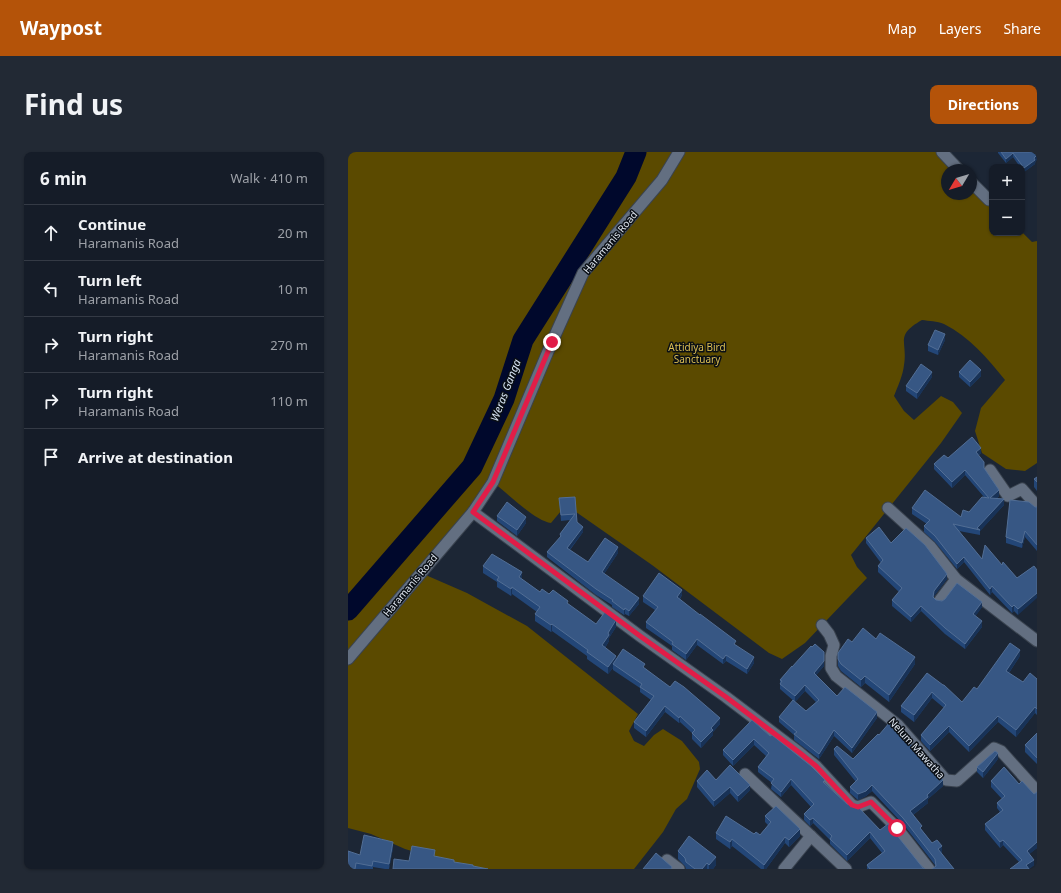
<!DOCTYPE html>
<meta charset="utf-8">
<style>
body{margin:0;font-family:"Noto Sans",sans-serif;background:#222934;color:#f1f3f6}
.controls{position:absolute;right:12px;top:12px;display:grid;overflow:hidden;border-radius:8px;box-shadow:0 1px 3px #0004}
.controls button{width:36px;height:36px;display:grid;place-items:center;padding:0;border:0;border-bottom:1px solid #343a45;background:#151c28;color:#f1f3f6;font:20px sans-serif}
.compass{position:absolute;left:593px;top:12px;width:36px;height:36px;border-radius:50%;background:#151c28;box-shadow:0 1px 3px #0004;rotate:232deg}
.stop{position:absolute;width:12px;height:12px;margin:-9px;border:3px solid #e11d48;border-radius:50%;background:#fff}
.stop.end{background:#e11d48;border-color:#fff;box-shadow:0 1px 4px #0008}
.list{margin:0;padding:0;list-style:none}
h2{display:flex;justify-content:space-between;align-items:center;height:52px;margin:0;padding:0 16px;font-size:17px}
h2 small{font-size:13px;font-weight:400;color:#9da1a8}
.list li{display:grid;grid-template-columns:26px 1fr auto;gap:12px;align-items:center;box-sizing:border-box;height:56px;padding:0 16px;border-top:1px solid #343a45}
.list b{display:block;font-size:15px;white-space:nowrap}
.list p{margin:0;font-size:13px;white-space:nowrap;color:#9da1a8}
.list em{font-size:13px;font-style:normal;color:#9da1a8}
.icon{flex:none;width:22px;height:22px;fill:none;stroke:currentColor;stroke-width:2;stroke-linecap:round;stroke-linejoin:round}
.map{position:relative;flex:none;width:689px;height:717px;overflow:hidden;border-radius:8px}
header{display:flex;align-items:center;gap:24px;box-sizing:border-box;height:56px;padding:0 20px;background:#b45309;color:#fff}
header strong{font-size:19px}
nav{display:flex;gap:22px;margin-inline-start:auto;font-size:14px}
.intro{display:flex;align-items:center;justify-content:space-between;box-sizing:border-box;height:96px;padding:0 24px}
h1{margin:0;font-size:28px}
.button{padding:10px 18px;border-radius:8px;background:#b45309;color:#fff;font-size:14px;font-weight:700}
main{display:flex;gap:24px;padding:0 24px}
aside{flex:1;background:#151c28;border-radius:8px;box-shadow:0 1px 3px #0004}
.map>svg:first-child{display:block}
.green{fill:#5b4a00}
.lines{fill:none;stroke-linecap:round;stroke-linejoin:round}
.river{stroke:#00082c;stroke-width:21}
.minor-casing{stroke:#3a434f;stroke-width:13}
.minor{stroke:#636f81;stroke-width:11}
.wall{fill:#234677}
.shaded-wall{fill:#183257}
.building{fill:#375784;stroke:#526e95}
.route{stroke:#e11d48;stroke-width:5}
.labels{text-anchor:middle;dominant-baseline:central;stroke-width:3;stroke-linejoin:round;paint-order:stroke}
.street-label{font-size:10px;fill:#dfe6f0;stroke:#0a0f15}
.park-label{font-size:10px;fill:#dbbe54;stroke:#0a0f15}
.water-label{font-size:11px;font-style:italic;fill:#d9e5f5;stroke:#0a0f15}
</style>
<header>
<strong>Waypost</strong>
<nav><a>Map</a><a>Layers</a><a>Share</a></nav>
</header>
<div class="intro"><h1>Find us</h1><a class="button">Directions</a></div>
<main>
<aside>
<h2>6 min<small>Walk · 410 m</small></h2>
<ul class="list">
<li><svg class="icon" aria-label="ahead" viewBox="0 0 24 24"><path d="M12 20V5M6 11l6-6 6 6"/></svg><div><b>Continue</b><p>Haramanis Road</p></div><em>20 m</em></li>
<li><svg class="icon" aria-label="left" viewBox="0 0 24 24"><path d="M17 20v-9H6M10 6l-5 5 5 5"/></svg><div><b>Turn left</b><p>Haramanis Road</p></div><em>10 m</em></li>
<li><svg class="icon" aria-label="right" viewBox="0 0 24 24"><path d="M7 20v-9h11M14 6l5 5-5 5"/></svg><div><b>Turn right</b><p>Haramanis Road</p></div><em>270 m</em></li>
<li><svg class="icon" aria-label="right" viewBox="0 0 24 24"><path d="M7 20v-9h11M14 6l5 5-5 5"/></svg><div><b>Turn right</b><p>Haramanis Road</p></div><em>110 m</em></li>
<li><svg class="icon" aria-label="arrive" viewBox="0 0 24 24"><path d="M6 21V4h12l-3 4 3 4H6"/></svg><div><b>Arrive at destination</b></div></li>
</ul>
</aside>
<div class="map">
<svg width="689" height="717" viewBox="0 0 689 717">
<rect width="100%" height="100%" fill="#1c2635"/>
<path class="green" d="M0,0H594L611,18H599V42H623V30L644,51V81L674,80L684,90L689,89V311L677,319L658,317L634,301L627,279L633,256L657,228C639,206 622,185 596,172C589,169 581,169 574,168C546,184 560,189 556,213C555,223 550,234 546,244L556,259L566,268L593,244L605,250L614,261L593,291L503,403L509,415L519,426L457,491L434,507L421,501L304,413L218,353L203,371C187,369 159,341 145,330L73,421L119,441L179,474L290,562L281,579L286,589L296,594L306,583L315,577L334,589L351,610L352,617L339,647L328,657L315,680L286,717H125L57,697L23,682L0,676Z"/>
<g class="lines">
<polyline class="river" points="0,458 124,315 156,247 175,188 278,25 288,0"/>
<g class="minor-casing">
<g id="minor">
<polyline points="331,0 314,28 235,121 204,190 145,330 125,360 292,484 378,545 452,601 468,614 504,653 510,655 523,650 549,676 581,717"/>
<polyline points="594,0 611,18"/>
<polyline points="623,30 641,48"/>
<polyline points="642,318 660,344 674,337 689,354"/>
<polyline points="540,356 582,394 608,427 689,489"/>
<polyline points="592,448 608,427"/>
<polyline points="474,473 481,482 486,493 483,504 483,516 488,524 550,573 598,628 609,629 646,596 653,599 689,639"/>
<polyline points="0,507 125,360"/>
<polyline points="397,622 498,717"/>
<polyline points="319,708 331,717"/>
<polyline points="436,717 463,684"/>
</g>
</g>
<use href="#minor" class="minor"/>
</g>
<g class="wall">
<polygon points="650,0 689,0 687,12 676,20 674,17 674,15 672,15 665,5 658,11 650,1"/>
<polygon points="597,188 590,203 580,199 580,193"/>
<polygon points="611,220 633,224 622,235 611,225"/>
<polygon points="584,225 569,247 558,239 558,234"/>
<polygon points="633,301 630,304 636,316 651,344 648,347 656,353 632,379 632,383 611,379 634,407 654,413 669,426 686,414 670,463 666,459 664,461 644,440 642,443 616,410 609,417 587,390 576,380 576,374 579,372 564,362 564,356 613,365 621,360 636,345 617,323 604,336 586,317 586,312 600,306"/>
<polygon points="689,325 689,339 686,335 686,327"/>
<polygon points="227,345 229,370 235,380 222,398 240,410 270,401 256,422 291,452 281,464 277,462 276,463 264,455 264,453 248,443 199,405 199,400 212,386 212,382 222,368 213,369 211,346"/>
<polygon points="687,355 689,355 689,399 677,385 674,396 658,391 658,385"/>
<polygon points="149,364 178,371 169,384 149,369"/>
<polygon points="518,386 543,391 599,427 586,444 586,446 588,448 634,455 627,464 634,475 617,497 597,482 573,459 563,470 544,454 544,448 551,440 530,420 530,414 533,411 518,391"/>
<polygon points="135,414 174,427 192,440 201,442 220,452 248,472 268,475 261,486 261,489 257,496 268,507 297,517 372,572 365,580 365,583 353,596 344,587 344,581 332,570 331,571 317,560 298,585 286,576 286,570 303,548 292,540 292,536 265,518 265,516 260,522 239,507 239,504 204,479 203,480 187,469 187,462 189,460 164,442 163,444 149,435 149,430 135,421"/>
<polygon points="334,443 332,447 388,494 406,511 399,522 378,509 375,512 349,493 338,508 324,498 324,494 298,476 298,470 307,458 295,450 295,444"/>
<polygon points="528,487 567,512 541,550 517,531 513,535 493,519 490,514 490,501 504,490"/>
<polygon points="672,504 661,521 675,530 689,527 689,563 687,561 668,585 650,570 621,600 601,580 582,599 573,589 573,583 596,556 584,546 566,570 553,560 553,554 579,521 614,550 629,537"/>
<polygon points="476,514 468,523 489,544 529,566 504,601 486,584 471,607 446,588 446,583 431,570 431,565 458,559 468,550 457,539 447,550 432,537 432,528 444,515"/>
<polygon points="404,568 477,631 499,652 532,678 577,717 519,717 519,713 534,701 522,686 499,709 482,692 482,688 465,671 462,674 456,668 456,662 463,655 443,633 433,645 423,637 424,631 410,620 410,615 418,604 406,593 385,614 375,603 375,598"/>
<polygon points="689,581 689,612 677,600 677,593"/>
<polygon points="486,597 505,607 595,634 580,647 580,651 565,663 574,678 584,691 594,700 593,701 606,717 587,714 587,713 555,672 524,639 518,644 510,648 502,641 502,635 508,630 486,603"/>
<polygon points="650,607 635,626 629,620 629,615"/>
<polygon points="656,615 689,696 681,702 686,713 681,717 671,710 655,693 652,696 637,678 637,672 652,660 649,656 649,651 654,647 643,635 643,629"/>
<polygon points="368,628 402,638 390,650 382,641 366,655 349,635 349,629"/>
<polygon points="417,664 452,684 441,695 437,691 418,717 413,717 384,694 382,697 368,687 368,681 406,682 412,683 420,673 417,670"/>
<polygon points="45,696 41,717 37,717 25,715 25,717 0,717 12,703"/>
<polygon points="330,699 368,713 365,717 338,717 337,714 330,707"/>
</g>
<g class="shaded-wall">
<polygon points="665,1 665,5 658,11 658,7"/>
<polygon points="689,3 689,8 687,10 687,12 676,20 676,16"/>
<polygon points="597,182 597,188 590,203 590,198"/>
<polygon points="633,218 633,224 622,235 622,230"/>
<polygon points="584,220 584,225 569,247 569,241"/>
<polygon points="633,296 633,301 628,306 628,300"/>
<polygon points="617,318 617,323 604,336 604,330"/>
<polygon points="651,338 651,344 642,351 642,346"/>
<polygon points="656,347 656,353 632,379 632,378 629,376"/>
<polygon points="178,365 178,371 169,384 169,378"/>
<polygon points="235,375 235,380 219,401 219,396"/>
<polygon points="677,379 677,385 674,396 674,391"/>
<polygon points="270,395 270,401 254,425 254,420"/>
<polygon points="616,405 616,410 609,417 609,412"/>
<polygon points="174,420 174,427 171,425"/>
<polygon points="599,422 599,427 586,444 585,450 586,439"/>
<polygon points="644,434 644,440 642,443 642,437"/>
<polygon points="164,435 164,442 163,444 163,437"/>
<polygon points="334,438 334,443 329,450 329,445"/>
<polygon points="689,441 689,446 670,463 670,457"/>
<polygon points="291,446 291,452 281,464 281,459"/>
<polygon points="634,450 634,455 625,468 625,462"/>
<polygon points="666,453 666,459 664,461 664,455"/>
<polygon points="573,454 573,459 563,470 563,465"/>
<polygon points="277,456 277,462 276,463 276,458"/>
<polygon points="268,468 268,475 261,486 261,489 254,500 254,493 260,481"/>
<polygon points="634,469 634,475 617,497 617,492"/>
<polygon points="204,472 204,479 203,480 203,473"/>
<polygon points="349,487 349,493 338,508 338,502"/>
<polygon points="672,498 672,504 658,525 658,519"/>
<polygon points="378,503 378,509 375,512 375,507"/>
<polygon points="268,504 268,511 265,512 265,516 260,522 260,515"/>
<polygon points="406,505 406,511 399,522 399,517"/>
<polygon points="567,505 567,512 541,550 541,543"/>
<polygon points="476,509 476,514 466,526 466,521"/>
<polygon points="517,524 517,531 513,535 513,528"/>
<polygon points="457,533 457,539 447,550 447,544"/>
<polygon points="584,540 584,546 566,570 566,563"/>
<polygon points="317,554 317,560 298,585 298,579"/>
<polygon points="687,555 687,561 668,585 668,578"/>
<polygon points="529,560 529,566 504,601 504,596"/>
<polygon points="332,564 332,570 331,571 331,566"/>
<polygon points="650,564 650,570 621,600 621,594"/>
<polygon points="372,566 372,572 365,580 365,583 353,596 353,590 363,576"/>
<polygon points="601,574 601,580 582,599 582,593"/>
<polygon points="486,578 486,584 471,607 471,602"/>
<polygon points="406,587 406,593 385,614 385,608"/>
<polygon points="650,601 650,607 635,626 635,620"/>
<polygon points="443,627 443,633 433,645 433,640"/>
<polygon points="595,628 595,634 580,647 580,651 562,665 562,659 579,643"/>
<polygon points="402,633 402,638 390,650 390,644"/>
<polygon points="524,633 524,639 518,644 510,648 510,642"/>
<polygon points="382,635 382,641 366,655 366,649"/>
<polygon points="465,666 465,671 462,674 462,668"/>
<polygon points="452,677 452,684 441,695 441,688"/>
<polygon points="522,680 522,686 499,709 499,703"/>
<polygon points="437,685 437,691 418,717 416,717 416,713"/>
<polygon points="384,687 384,694 382,697 382,690"/>
<polygon points="655,688 655,693 652,696 652,690"/>
<polygon points="45,690 45,696 41,717 41,712"/>
<polygon points="689,690 689,696 679,704 679,699"/>
<polygon points="594,694 594,700 590,703 590,697"/>
<polygon points="368,705 368,713 365,717 361,717 361,713"/>
<polygon points="686,708 686,713 681,717 678,713"/>
<polygon points="359,711 359,717 354,717"/>
</g>
<g class="building">
<polygon points="653,0 689,0 689,3 686,6 687,8 676,16 665,1 658,7"/>
<polygon points="587,178 597,182 590,198 580,193"/>
<polygon points="622,208 633,218 622,230 611,220"/>
<polygon points="573,212 584,220 569,241 558,234"/>
<polygon points="624,285 633,296 628,300 636,310 636,316 651,338 642,346 656,347 629,376 632,378 605,372 634,407 637,393 654,413 655,410 669,426 686,414 689,418 689,441 670,457 666,453 664,455 644,434 642,437 616,405 609,412 587,384 576,374 582,368 564,356 577,338 613,365 615,358 621,360 634,345 641,346 617,318 604,330 586,312 596,303 600,306"/>
<polygon points="689,325 689,330 686,327"/>
<polygon points="227,345 229,370 235,375 219,396 240,410 257,386 270,395 254,420 291,446 281,459 277,456 276,458 264,449 265,448 248,437 199,400 213,384 212,382 227,362 213,363 211,346"/>
<polygon points="662,348 681,350 687,355 689,355 689,393 677,379 674,391 658,385"/>
<polygon points="159,350 178,365 169,378 149,364"/>
<polygon points="531,375 543,391 558,376 577,393 599,422 586,439 585,445 588,448 594,449 597,447 609,431 634,450 625,462 634,469 617,492 597,476 573,454 563,465 544,448 554,436 530,414 535,408 518,386"/>
<polygon points="144,402 174,420 171,425 192,440 194,437 201,442 205,438 220,449 219,451 248,472 257,460 268,468 260,481 261,483 254,493 268,504 260,515 239,500 240,498 204,472 203,473 187,462 192,455 164,435 163,437 149,428 151,425 135,414"/>
<polygon points="311,421 334,438 329,445 352,463 352,462 388,489 386,492 406,505 399,517 378,503 375,507 349,487 338,502 324,492 325,490 298,470 310,455 295,444"/>
<polygon points="515,476 528,487 532,481 567,505 541,543 517,524 513,528 493,512 490,507 490,501 500,487 504,490"/>
<polygon points="662,491 672,498 658,519 675,530 682,521 689,527 689,557 687,555 668,578 650,564 621,594 601,574 582,593 573,583 598,553 584,540 566,563 553,554 579,521 595,533 596,533 614,550 626,535 629,537"/>
<polygon points="467,492 476,500 476,509 466,521 489,544 497,535 529,560 504,596 486,578 471,602 446,582 449,580 431,565 445,548 458,559 471,548 457,533 447,544 432,532 434,529 432,528 444,514 444,515 463,494 464,495"/>
<polygon points="275,497 297,512 295,515 322,535 327,529 336,535 372,566 363,576 365,578 353,590 344,581 347,578 332,564 331,566 317,554 298,579 286,570 306,544 292,535 294,532 265,512"/>
<polygon points="404,568 422,584 424,583 463,614 477,628 475,630 499,652 508,656 511,656 532,678 540,672 575,716 577,717 522,717 519,713 537,699 522,680 499,703 482,687 484,684 465,666 462,668 456,662 466,652 443,627 433,640 423,631 426,627 410,615 421,601 406,587 385,608 375,598"/>
<polygon points="542,570 595,628 579,643 580,645 562,659 574,674 572,676 584,691 589,688 594,694 590,697 606,717 584,717 588,714 587,707 555,666 524,633 518,639 510,642 502,635 510,627 486,597 489,594 505,607 530,582 531,583"/>
<polygon points="689,581 689,606 677,593"/>
<polygon points="647,599 650,601 635,620 629,615"/>
<polygon points="382,613 402,633 390,644 382,635 366,649 349,629 359,618 368,628"/>
<polygon points="656,615 671,632 674,629 686,642 689,640 689,690 679,699 686,708 678,713 681,717 662,717 674,708 655,688 652,690 637,672 655,658 649,651 657,644 643,629"/>
<polygon points="428,654 452,677 441,688 437,685 416,713 384,687 382,690 368,681 378,664 406,682 408,680 412,683 423,670 417,664"/>
<polygon points="16,683 45,690 41,712 25,709 24,714 8,711 7,717 0,717 0,699 12,703"/>
<polygon points="341,684 368,705 361,713 359,711 354,717 347,717 338,710 337,706 330,699"/>
<polygon points="64,694 87,698 86,704 106,708 106,710 125,713 125,714 140,717 45,717 46,707 61,709"/>
<polygon points="308,701 324,715 323,717 295,717"/>
</g>
<g class="lines">
<polyline class="route" points="204,190 145,330 125,360 292,484 378,545 452,601 468,614 504,653 510,655 523,650 549,676"/>
</g>
<g class="labels">
<g class="street-label">
<text transform="translate(262 90) rotate(-50)">Haramanis Road</text>
<text transform="translate(62 433) rotate(-50)">Haramanis Road</text>
<text transform="translate(569 596) rotate(48)">Nelum Mawatha</text>
</g>
<g class="park-label">
<text x="349" y="195">Attidiya Bird<tspan x="349" dy="12">Sanctuary</tspan></text>
</g>
<g class="water-label">
<text transform="translate(157 238) rotate(-69)">Weras Ganga</text>
</g>
</g>
</svg>
<div class="controls">
<button>+</button>
<button>−</button>
</div>
<svg class="compass" viewBox="-18 -18 36 36"><path d="M0-13l5 13h-10z" fill="#e53935"/><path d="M0 13l5-13h-10z" fill="#9da1a8"/></svg>
<div class="stop" style="left:549px;top:676px"></div>
<div class="stop end" style="left:204px;top:190px"></div>
</div>
</main>
